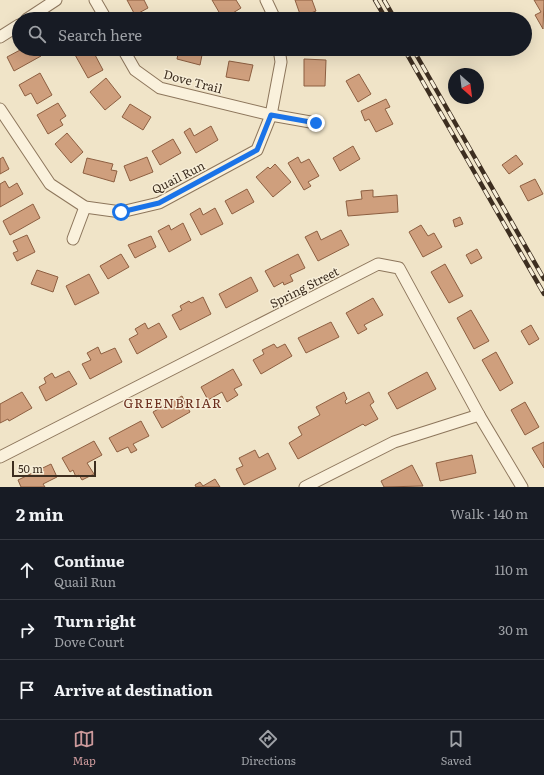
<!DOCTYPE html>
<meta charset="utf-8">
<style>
body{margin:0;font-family:Literata,serif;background:#20242c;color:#f1f3f6}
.compass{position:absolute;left:448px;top:68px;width:36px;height:36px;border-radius:50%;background:#171b24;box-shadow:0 4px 16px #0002;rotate:152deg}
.scale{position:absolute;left:12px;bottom:10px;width:84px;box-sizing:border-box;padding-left:4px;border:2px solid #3d2e20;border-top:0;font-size:11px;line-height:14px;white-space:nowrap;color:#3d2e20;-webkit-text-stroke:3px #f7eed8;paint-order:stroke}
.stop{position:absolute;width:12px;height:12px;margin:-9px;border:3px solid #1a73e8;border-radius:50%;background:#fff}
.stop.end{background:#1a73e8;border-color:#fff;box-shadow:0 1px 4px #0008}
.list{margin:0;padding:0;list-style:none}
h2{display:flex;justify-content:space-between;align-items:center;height:52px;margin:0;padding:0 16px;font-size:17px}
h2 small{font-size:13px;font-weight:400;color:#9ea1a6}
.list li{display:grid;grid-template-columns:26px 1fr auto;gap:12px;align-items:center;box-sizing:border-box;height:60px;padding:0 16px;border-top:1px solid #363941}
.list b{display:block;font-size:15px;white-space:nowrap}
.list p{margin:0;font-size:13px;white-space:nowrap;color:#9ea1a6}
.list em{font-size:13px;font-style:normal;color:#9ea1a6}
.icon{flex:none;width:22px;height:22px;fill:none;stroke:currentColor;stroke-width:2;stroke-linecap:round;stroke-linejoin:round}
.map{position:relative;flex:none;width:544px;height:487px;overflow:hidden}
.search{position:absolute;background:#171b24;box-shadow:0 4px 16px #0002;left:12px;right:12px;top:12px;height:44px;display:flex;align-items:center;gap:10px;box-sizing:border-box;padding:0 14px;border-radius:22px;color:#9ea1a6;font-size:15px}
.sheet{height:232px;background:#171b24}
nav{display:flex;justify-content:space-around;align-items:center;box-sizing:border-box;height:56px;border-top:1px solid #363941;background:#171b24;font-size:11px;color:#9ea1a6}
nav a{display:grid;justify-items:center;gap:2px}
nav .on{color:#cc999b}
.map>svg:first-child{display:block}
.building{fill:#cf9f7d;stroke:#8d5f41}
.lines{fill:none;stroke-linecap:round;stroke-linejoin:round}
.minor-casing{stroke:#8d765c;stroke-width:13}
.minor{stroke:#faf1dc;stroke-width:11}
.rail-casing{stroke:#3d2e20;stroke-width:4.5}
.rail{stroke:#f7eed8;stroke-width:3;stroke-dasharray:9;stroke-linecap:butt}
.route{stroke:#1a73e8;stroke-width:5}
.labels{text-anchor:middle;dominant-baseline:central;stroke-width:3;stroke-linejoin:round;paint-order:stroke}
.street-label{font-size:12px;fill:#3d2e20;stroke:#f7eed8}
.neighbourhood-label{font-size:13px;letter-spacing:1px;fill:#6b2e1e;stroke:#f7eed8}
</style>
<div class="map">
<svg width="544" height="487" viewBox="0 0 544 487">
<rect width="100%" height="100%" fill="#f0e4c8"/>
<g class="building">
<polygon points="127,0 144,0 148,8 135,15"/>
<polygon points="212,0 236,0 241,8 223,19"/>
<polygon points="295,0 312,0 316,11 301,17"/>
<polygon points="534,0 544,0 543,29 535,15 541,12"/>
<polygon points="22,49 37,49 41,56 14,71 7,57"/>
<polygon points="81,49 88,49 91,54 94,53 103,70 88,78 74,53"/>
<polygon points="179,49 203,50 200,65 177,59"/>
<polygon points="304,59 326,60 325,86 304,86"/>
<polygon points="229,61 253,65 249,81 226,77"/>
<polygon points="40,73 52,95 37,104 31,93 25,96 19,85"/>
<polygon points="359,74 371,94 358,102 346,81"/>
<polygon points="106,78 121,97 105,110 90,92"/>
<polygon points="386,99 390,107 385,109 393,124 376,132 369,119 365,121 361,111"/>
<polygon points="58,103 66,116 60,120 63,125 48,134 37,115"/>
<polygon points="130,104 151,117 143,130 122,117"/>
<polygon points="211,126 218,140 196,153 184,132 190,128 194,136"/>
<polygon points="67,133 83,152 71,163 55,144"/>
<polygon points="173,139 181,153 160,165 152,151"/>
<polygon points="353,146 360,159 340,171 333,158"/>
<polygon points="516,155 523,164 509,174 502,165"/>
<polygon points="3,157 9,169 0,174 0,159"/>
<polygon points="147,157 153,172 130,181 124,166"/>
<polygon points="298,157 301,163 309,159 319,176 308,182 311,186 304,190 288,163"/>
<polygon points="87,158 113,164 111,170 117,171 114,182 83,173"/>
<polygon points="275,164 291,182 273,197 256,177 268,167 270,169"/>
<polygon points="535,179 543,194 528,201 520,186"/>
<polygon points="5,181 9,188 17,183 23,194 0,207 0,184"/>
<polygon points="247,189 254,202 232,214 225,201"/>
<polygon points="373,190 373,197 397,195 398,212 348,216 346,201 362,199 361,191"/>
<polygon points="33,204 40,218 10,235 3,221"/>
<polygon points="200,208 203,215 215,208 223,224 201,235 190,214"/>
<polygon points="460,217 463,224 455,227 453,220"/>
<polygon points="183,223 191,240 169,252 158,231 169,225 171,230"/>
<polygon points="421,225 428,236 434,233 442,247 423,257 409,232"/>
<polygon points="341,230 349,245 318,261 305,237 317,231 321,240"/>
<polygon points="27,235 35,252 17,261 13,253 18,251 13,241"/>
<polygon points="151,236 156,247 135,258 128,245"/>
<polygon points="477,249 482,258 471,264 466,255"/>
<polygon points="121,254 129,267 108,279 100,266"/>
<polygon points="298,254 305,268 290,275 293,281 284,285 283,282 274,287 265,271"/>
<polygon points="445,264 463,296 449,303 431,272"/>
<polygon points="37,270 58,277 53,292 31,284"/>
<polygon points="89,274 99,293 75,305 66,286"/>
<polygon points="251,277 258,291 226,308 219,294"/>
<polygon points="203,297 211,314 180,330 172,315 182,310 180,306 189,301 191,303"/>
<polygon points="373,298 383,315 364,325 367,329 358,334 346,313"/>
<polygon points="471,310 489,341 474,349 457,318"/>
<polygon points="331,322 339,337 306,353 298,338"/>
<polygon points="145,323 148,329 159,323 167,337 137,354 129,339 138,334 135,329"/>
<polygon points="531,325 539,339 529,345 521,331"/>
<polygon points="274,344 277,348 285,344 292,356 261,374 253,360 264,354 262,350"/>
<polygon points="98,347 101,354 115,348 122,362 90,379 82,364 91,360 87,353"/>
<polygon points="496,352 513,383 500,391 482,360"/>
<polygon points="233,369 242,385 234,389 238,395 227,402 222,392 208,400 201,387"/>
<polygon points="69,371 77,384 46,401 39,387 46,383 44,378 52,373 55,378"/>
<polygon points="427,372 436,389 397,409 388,393"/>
<polygon points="22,392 32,408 9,421 8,419 0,423 0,404"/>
<polygon points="344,392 347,399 345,401 346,404 369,392 374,402 370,405 378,419 365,426 363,424 298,459 289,443 302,435 298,427 320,415 316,407"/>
<polygon points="182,396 190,412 162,428 153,412"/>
<polygon points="525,402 539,427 525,435 511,410"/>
<polygon points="141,421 149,436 133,444 137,450 131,453 128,447 117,452 109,438"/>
<polygon points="94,441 102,455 87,463 94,474 82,480 79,475 76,477 73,470 70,472 62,458"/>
<polygon points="544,442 544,468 532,448"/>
<polygon points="255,450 259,458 268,453 276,469 244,485 236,469 243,466 239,458"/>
<polygon points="472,455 476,473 440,481 436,463"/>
<polygon points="51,464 57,477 43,484 45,487 21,487 18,480"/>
<polygon points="412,465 423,486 384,487 381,481"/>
<polygon points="215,479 220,487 196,487 195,485 200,482 203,486"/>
</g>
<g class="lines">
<g class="minor-casing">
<g id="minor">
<polyline points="95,0 106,19"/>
<polyline points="266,0 275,19"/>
<polyline points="27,19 56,0"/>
<polyline points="0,37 19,25"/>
<polyline points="123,49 135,70 160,88 271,115 316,123"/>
<polyline points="0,109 50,184 85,207 121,212 159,203 257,150 271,115 281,62 279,49"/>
<polyline points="73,239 85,207"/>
<polyline points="0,457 378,264 399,268 479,415 522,487"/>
<polyline points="305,487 394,442 479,415"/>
</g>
</g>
<use href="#minor" class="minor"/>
<g class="rail-casing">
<g id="rail">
<polyline points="375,0 386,19"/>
<polyline points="384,0 395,19"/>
<polyline points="404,49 544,294"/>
<polyline points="413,49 544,279"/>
</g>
</g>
<use href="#rail" class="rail"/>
</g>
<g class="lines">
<polyline class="route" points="121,212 159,203 257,150 271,115 316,123"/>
</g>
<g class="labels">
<g class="street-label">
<text transform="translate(193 81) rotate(15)">Dove Trail</text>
<text transform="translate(178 177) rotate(-27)">Quail Run</text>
<text transform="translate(304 287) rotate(-27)">Spring Street</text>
</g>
<g class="neighbourhood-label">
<text x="173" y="402">GREENBRIAR</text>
</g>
</g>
</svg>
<svg class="compass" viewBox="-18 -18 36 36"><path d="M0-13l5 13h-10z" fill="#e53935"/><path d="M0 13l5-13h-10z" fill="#9ea1a6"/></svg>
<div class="scale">50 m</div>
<div class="stop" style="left:121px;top:212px"></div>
<div class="stop end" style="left:316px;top:123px"></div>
<div class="search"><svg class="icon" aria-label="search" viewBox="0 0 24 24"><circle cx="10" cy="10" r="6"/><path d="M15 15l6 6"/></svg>Search here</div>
</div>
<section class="sheet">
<h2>2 min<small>Walk · 140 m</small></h2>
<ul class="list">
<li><svg class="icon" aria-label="ahead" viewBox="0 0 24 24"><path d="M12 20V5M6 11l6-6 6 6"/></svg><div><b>Continue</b><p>Quail Run</p></div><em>110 m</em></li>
<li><svg class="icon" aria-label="right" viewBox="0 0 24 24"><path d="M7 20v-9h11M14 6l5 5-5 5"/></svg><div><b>Turn right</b><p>Dove Court</p></div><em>30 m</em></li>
<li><svg class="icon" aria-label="arrive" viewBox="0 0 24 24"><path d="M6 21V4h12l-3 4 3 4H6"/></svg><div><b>Arrive at destination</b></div></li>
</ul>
</section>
<nav>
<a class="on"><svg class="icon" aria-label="map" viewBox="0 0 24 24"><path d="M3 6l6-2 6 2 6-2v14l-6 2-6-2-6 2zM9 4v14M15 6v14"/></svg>Map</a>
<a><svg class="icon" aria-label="directions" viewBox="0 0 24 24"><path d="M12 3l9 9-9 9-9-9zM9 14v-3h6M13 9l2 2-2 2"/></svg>Directions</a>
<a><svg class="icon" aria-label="saved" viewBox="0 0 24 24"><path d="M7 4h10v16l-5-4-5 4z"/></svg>Saved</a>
</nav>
